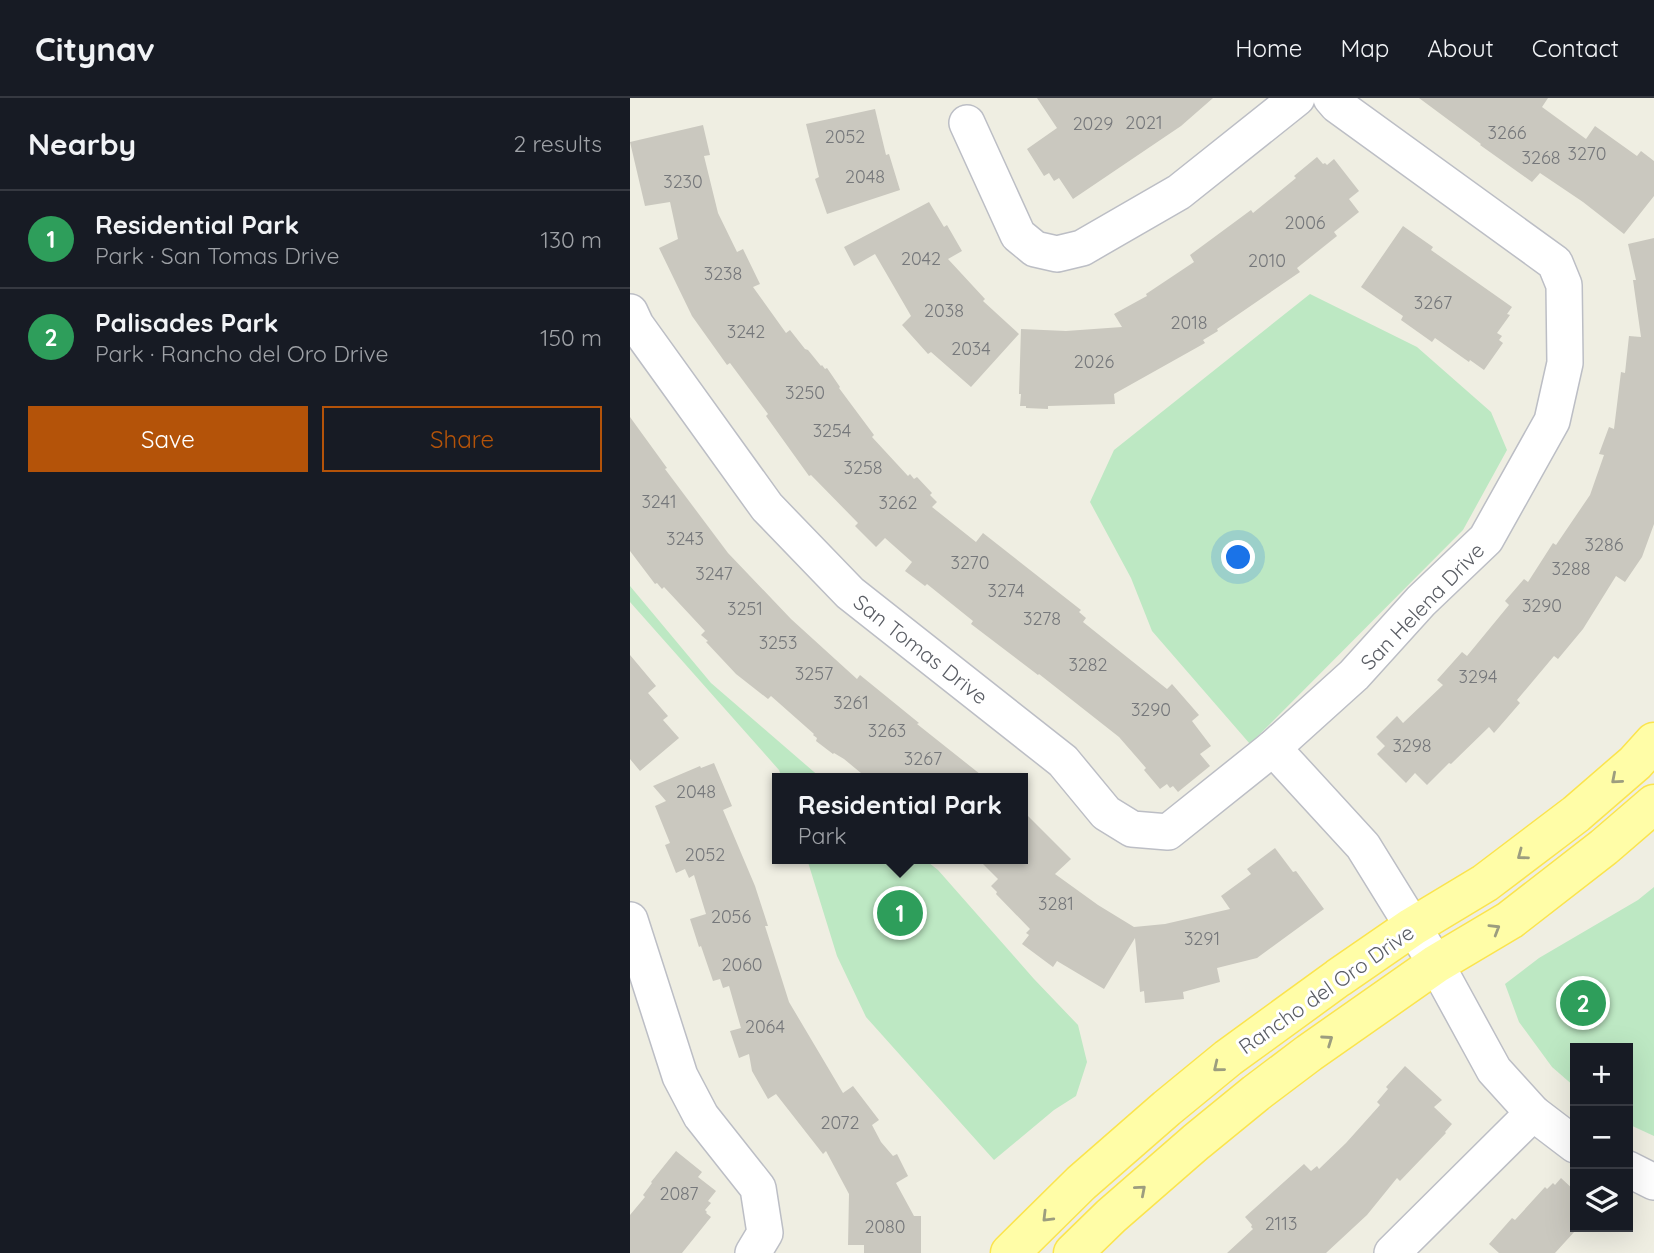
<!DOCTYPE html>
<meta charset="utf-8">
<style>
body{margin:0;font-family:Quicksand,sans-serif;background:#242831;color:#f1f3f6}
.controls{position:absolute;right:21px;bottom:21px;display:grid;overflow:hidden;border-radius:0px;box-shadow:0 7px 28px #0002}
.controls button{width:63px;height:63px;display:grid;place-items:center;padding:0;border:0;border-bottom:2px solid #363941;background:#171b24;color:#f1f3f6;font:35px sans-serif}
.you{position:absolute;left:609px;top:460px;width:24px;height:24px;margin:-18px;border:5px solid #fff;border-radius:50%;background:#1a73e8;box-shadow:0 0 0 10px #1a73e833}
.badge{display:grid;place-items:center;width:46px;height:46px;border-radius:50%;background:#b45309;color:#fff;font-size:23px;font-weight:700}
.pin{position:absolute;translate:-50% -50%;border:4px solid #fff;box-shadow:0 2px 7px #0006}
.popup{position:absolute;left:142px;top:675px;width:256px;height:91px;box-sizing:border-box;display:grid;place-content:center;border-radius:0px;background:#171b24;filter:drop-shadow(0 2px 5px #0005);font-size:23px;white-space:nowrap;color:#9ea1a6}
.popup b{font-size:26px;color:#f1f3f6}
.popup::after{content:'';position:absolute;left:50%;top:100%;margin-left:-14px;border:14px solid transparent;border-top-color:#171b24}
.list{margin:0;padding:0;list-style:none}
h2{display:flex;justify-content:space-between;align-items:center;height:91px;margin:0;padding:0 28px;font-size:30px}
h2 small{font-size:23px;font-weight:400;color:#9ea1a6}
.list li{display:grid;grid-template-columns:46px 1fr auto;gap:21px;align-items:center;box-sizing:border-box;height:98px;padding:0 28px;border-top:2px solid #363941}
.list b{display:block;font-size:26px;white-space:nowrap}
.list p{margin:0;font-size:23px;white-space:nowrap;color:#9ea1a6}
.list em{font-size:23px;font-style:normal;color:#9ea1a6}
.actions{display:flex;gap:14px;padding:21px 28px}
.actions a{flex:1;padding:16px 0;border:2px solid #b45309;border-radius:0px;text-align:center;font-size:24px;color:#b45309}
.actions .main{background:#b45309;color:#fff}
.icon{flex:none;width:38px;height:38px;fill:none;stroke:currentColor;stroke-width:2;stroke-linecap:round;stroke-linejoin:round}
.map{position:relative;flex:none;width:1024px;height:1155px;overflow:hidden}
header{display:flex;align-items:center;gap:42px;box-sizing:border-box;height:98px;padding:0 35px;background:#171b24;border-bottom:2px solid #363941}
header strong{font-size:33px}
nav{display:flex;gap:38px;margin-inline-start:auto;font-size:24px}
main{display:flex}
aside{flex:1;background:#171b24}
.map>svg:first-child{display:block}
.green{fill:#bde8c3}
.building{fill:#cac8bf}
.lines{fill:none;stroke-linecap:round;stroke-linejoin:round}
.minor-casing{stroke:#bcbec5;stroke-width:38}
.major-casing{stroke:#fbe44e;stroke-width:41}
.minor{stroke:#fff;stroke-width:35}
.major{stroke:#fffda7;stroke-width:38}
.oneway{stroke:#9c9d7f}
.labels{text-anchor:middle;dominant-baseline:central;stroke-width:6;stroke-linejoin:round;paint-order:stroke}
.number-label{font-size:18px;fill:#76787b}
.street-label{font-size:21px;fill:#5a5d64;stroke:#fff}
</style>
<header>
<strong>Citynav</strong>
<nav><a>Home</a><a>Map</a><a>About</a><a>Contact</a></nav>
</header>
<main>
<aside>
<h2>Nearby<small>2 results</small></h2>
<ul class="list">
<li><span class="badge" style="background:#2e9e5b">1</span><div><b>Residential Park</b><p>Park · San Tomas Drive</p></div><em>130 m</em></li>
<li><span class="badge" style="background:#2e9e5b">2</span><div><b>Palisades Park</b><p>Park · Rancho del Oro Drive</p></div><em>150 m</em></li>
</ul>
<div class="actions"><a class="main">Save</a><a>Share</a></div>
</aside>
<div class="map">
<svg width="1024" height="1155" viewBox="0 0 1024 1155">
<rect width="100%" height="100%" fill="#efeee2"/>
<g class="green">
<polygon points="680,196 787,249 861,314 877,352 833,432 620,646 522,533 501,480 460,404 484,352"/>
<polygon points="0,488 81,585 191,680 152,680 149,672 0,504"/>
<polygon points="177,761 294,761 308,772 404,881 448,927 457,964 446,998 424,1012 364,1062 236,919 207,858"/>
<polygon points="1024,789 1024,1038 998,1026 998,950 945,950 945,989 922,969 889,924 875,886 909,860 1008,802"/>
</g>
<g class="building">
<polygon points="407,0 583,0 551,28 443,101 429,80 424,83 419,75 414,78 397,51 427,30"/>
<polygon points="789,0 918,0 912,9 956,41 965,28 1007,58 1011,53 1024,63 1024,98 994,136 953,104 910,75 902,84 850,47 851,46"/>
<polygon points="245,11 256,57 259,56 270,92 197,116 185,81 189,79 176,26"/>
<polygon points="73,27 80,57 74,58 88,115 107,154 113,151 130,186 123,189 156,235 160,232 175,251 178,252 191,268 192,267 195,271 197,270 210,289 209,290 244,337 242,339 278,378 280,376 284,381 287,379 302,395 300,397 307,404 302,409 346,444 353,435 451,512 449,514 456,520 453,524 537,591 542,586 569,617 562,623 581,648 570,656 580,668 548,694 543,688 540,690 537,686 530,691 514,672 516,670 489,639 409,576 408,577 341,526 343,523 297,486 295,488 275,473 282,464 255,440 246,449 225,428 228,425 181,377 179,378 136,318 138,316 100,265 97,267 62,218 29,150 48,141 40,104 15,108 0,44"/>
<polygon points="687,59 693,66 695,65 697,67 704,61 729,93 719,101 729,114 704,134 707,138 667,170 670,174 587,231 588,233 573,242 575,245 484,296 485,306 418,308 418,311 396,310 396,308 390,308 391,296 389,296 391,231 436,233 492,229 484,216 515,199 517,198 516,196 564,164 560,157 621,112 623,115 666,80 664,78"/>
<polygon points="299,104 314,129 317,127 332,153 318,161 355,201 353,203 389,236 341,289 301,254 298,256 272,227 281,218 245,156 224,168 214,149"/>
<polygon points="773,128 803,149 801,152 882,209 877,216 880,217 867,235 872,238 869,242 873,245 854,272 840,262 839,264 805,240 802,244 771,222 773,218 731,189"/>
<polygon points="1024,140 1024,426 1012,459 995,484 986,478 953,531 928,561 924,558 887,602 890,605 864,635 859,629 821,666 819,665 797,687 785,675 776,685 747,656 755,648 746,639 767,618 773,625 813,587 807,582 832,554 837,558 879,507 875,503 894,481 898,484 923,445 926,447 960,397 974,357 969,356 979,329 984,331 991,274 995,275 999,238 1011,239 1003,182 1006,182 998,146"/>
<polygon points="0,319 37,370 35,371 98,455 161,521 227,581 230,577 289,625 287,626 355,680 237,680 214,661 204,655 203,656 186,643 187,640 183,637 184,636 141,598 138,601 106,576 76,544 78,543 71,537 75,533 34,489 32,491 27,485 25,486 0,453"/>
<polygon points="0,557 26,588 18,595 38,618 33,622 49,640 10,673 0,661"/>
<polygon points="84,665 102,708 93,712 125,788 138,828 135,828 159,904 213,995 223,988 249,1022 242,1027 251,1044 263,1058 267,1056 278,1078 266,1085 284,1118 291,1118 291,1155 234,1155 234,1147 218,1147 219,1096 196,1053 193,1056 146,996 138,1001 122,973 119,956 109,960 100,933 111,930 99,888 93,890 90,881 83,883 71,848 69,849 60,821 76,816 64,777 59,780 55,771 46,775 35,747 40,745 25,708 36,703 23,688 70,668 71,670"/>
<polygon points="393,713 441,761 425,776 468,807 504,829 535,826 600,811 591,798 621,776 617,771 645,750 663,774 666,773 694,811 627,860 587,870 590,884 553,894 554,901 515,905 514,893 510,894 505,840 474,891 427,863 423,869 392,846 399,837 396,835 400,831 366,796 367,794 361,788 368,781 348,761 393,761"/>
<polygon points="775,968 812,1002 804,1009 822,1026 815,1034 816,1035 770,1083 767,1080 737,1117 696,1155 597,1155 623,1131 621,1129 622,1127 615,1119 674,1066 681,1073 687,1068 689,1071 716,1045 750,1007 747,1004 758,991 756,989"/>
<polygon points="46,1053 72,1074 68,1079 86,1093 78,1103 81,1105 75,1112 77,1114 76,1115 81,1119 52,1155 0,1155 0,1117 15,1099 13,1097 22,1085 21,1084"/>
<polygon points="931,1080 945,1093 945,1133 925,1155 869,1155 859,1146 882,1120 885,1122 915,1089 917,1091 923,1085 925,1087"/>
</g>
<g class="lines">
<g class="minor-casing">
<g id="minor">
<polyline points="337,25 388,137 405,151 427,156 452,150 549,94 667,0"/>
<polyline points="0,214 6,227 137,409 220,495 433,663 476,715 502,731 538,734 643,650 724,577 791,503 856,441 922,323 935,265 934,187 925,165 707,7 701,0"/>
<polyline points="643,650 733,748 806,866 864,972 903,1015 945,1047"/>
<polyline points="0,822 50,978 71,1018 128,1090 135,1135 123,1155"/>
<polyline points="998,1071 1024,1084"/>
<polyline points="762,1155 903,1015"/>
</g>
</g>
<g class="major-casing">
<g id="major">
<polyline points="380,1155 451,1085 537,1010 598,960 708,880 782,829 855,785 946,716 1005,665 1024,644"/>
<polyline points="443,1155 481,1118 566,1044 626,995 679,955 806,866 880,822 974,749 1024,706"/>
</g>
</g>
<use href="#minor" class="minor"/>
<use href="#major" class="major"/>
</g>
<defs><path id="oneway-chevron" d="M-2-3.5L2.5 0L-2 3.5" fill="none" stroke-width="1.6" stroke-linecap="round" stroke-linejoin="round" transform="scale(1.75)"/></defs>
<g class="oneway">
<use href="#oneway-chevron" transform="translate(986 681) rotate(139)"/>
<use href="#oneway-chevron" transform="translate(892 757) rotate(143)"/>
<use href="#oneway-chevron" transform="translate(865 831) rotate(-31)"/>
<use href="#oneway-chevron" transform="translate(698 942) rotate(-35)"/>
<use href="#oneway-chevron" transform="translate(588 969) rotate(141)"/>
<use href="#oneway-chevron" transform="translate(511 1092) rotate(-41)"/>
<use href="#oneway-chevron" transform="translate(417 1119) rotate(135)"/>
</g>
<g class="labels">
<g class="number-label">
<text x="514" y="24">2021</text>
<text x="463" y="25">2029</text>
<text x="877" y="34">3266</text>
<text x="215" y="38">2052</text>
<text x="957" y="55">3270</text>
<text x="911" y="59">3268</text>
<text x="235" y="78">2048</text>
<text x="53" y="83">3230</text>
<text x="675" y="124">2006</text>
<text x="291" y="160">2042</text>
<text x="637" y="162">2010</text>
<text x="93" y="175">3238</text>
<text x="803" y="204">3267</text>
<text x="314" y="212">2038</text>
<text x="559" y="224">2018</text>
<text x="116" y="233">3242</text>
<text x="341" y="250">2034</text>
<text x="464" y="263">2026</text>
<text x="175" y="294">3250</text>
<text x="202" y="332">3254</text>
<text x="233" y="369">3258</text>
<text x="29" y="403">3241</text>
<text x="268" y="404">3262</text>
<text x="55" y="440">3243</text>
<text x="974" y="446">3286</text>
<text x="340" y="464">3270</text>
<text x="941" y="470">3288</text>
<text x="84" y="475">3247</text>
<text x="376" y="492">3274</text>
<text x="912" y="507">3290</text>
<text x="115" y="510">3251</text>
<text x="412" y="520">3278</text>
<text x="148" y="544">3253</text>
<text x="458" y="566">3282</text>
<text x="184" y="575">3257</text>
<text x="848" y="578">3294</text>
<text x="221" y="604">3261</text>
<text x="521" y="611">3290</text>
<text x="257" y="632">3263</text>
<text x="782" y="647">3298</text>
<text x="293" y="660">3267</text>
<text x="66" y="693">2048</text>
<text x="75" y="756">2052</text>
<text x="426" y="805">3281</text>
<text x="101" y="818">2056</text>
<text x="572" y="840">3291</text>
<text x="112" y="866">2060</text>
<text x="135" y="928">2064</text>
<text x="210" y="1024">2072</text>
<text x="49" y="1095">2087</text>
<text x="651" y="1125">2113</text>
<text x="255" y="1128">2080</text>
</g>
<g class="street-label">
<text transform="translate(792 508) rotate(-46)">San Helena Drive</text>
<text transform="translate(291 551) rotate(38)">San Tomas Drive</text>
<text transform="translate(696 891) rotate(-35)">Rancho del Oro Drive</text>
</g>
</g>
</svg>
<div class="controls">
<button>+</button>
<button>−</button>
<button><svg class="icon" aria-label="layers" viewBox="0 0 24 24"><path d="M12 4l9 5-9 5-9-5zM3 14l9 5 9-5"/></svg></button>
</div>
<div class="you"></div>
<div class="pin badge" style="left:270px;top:815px;background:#2e9e5b">1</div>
<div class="popup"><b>Residential Park</b>Park</div>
<div class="pin badge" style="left:953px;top:905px;background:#2e9e5b">2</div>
</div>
</main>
